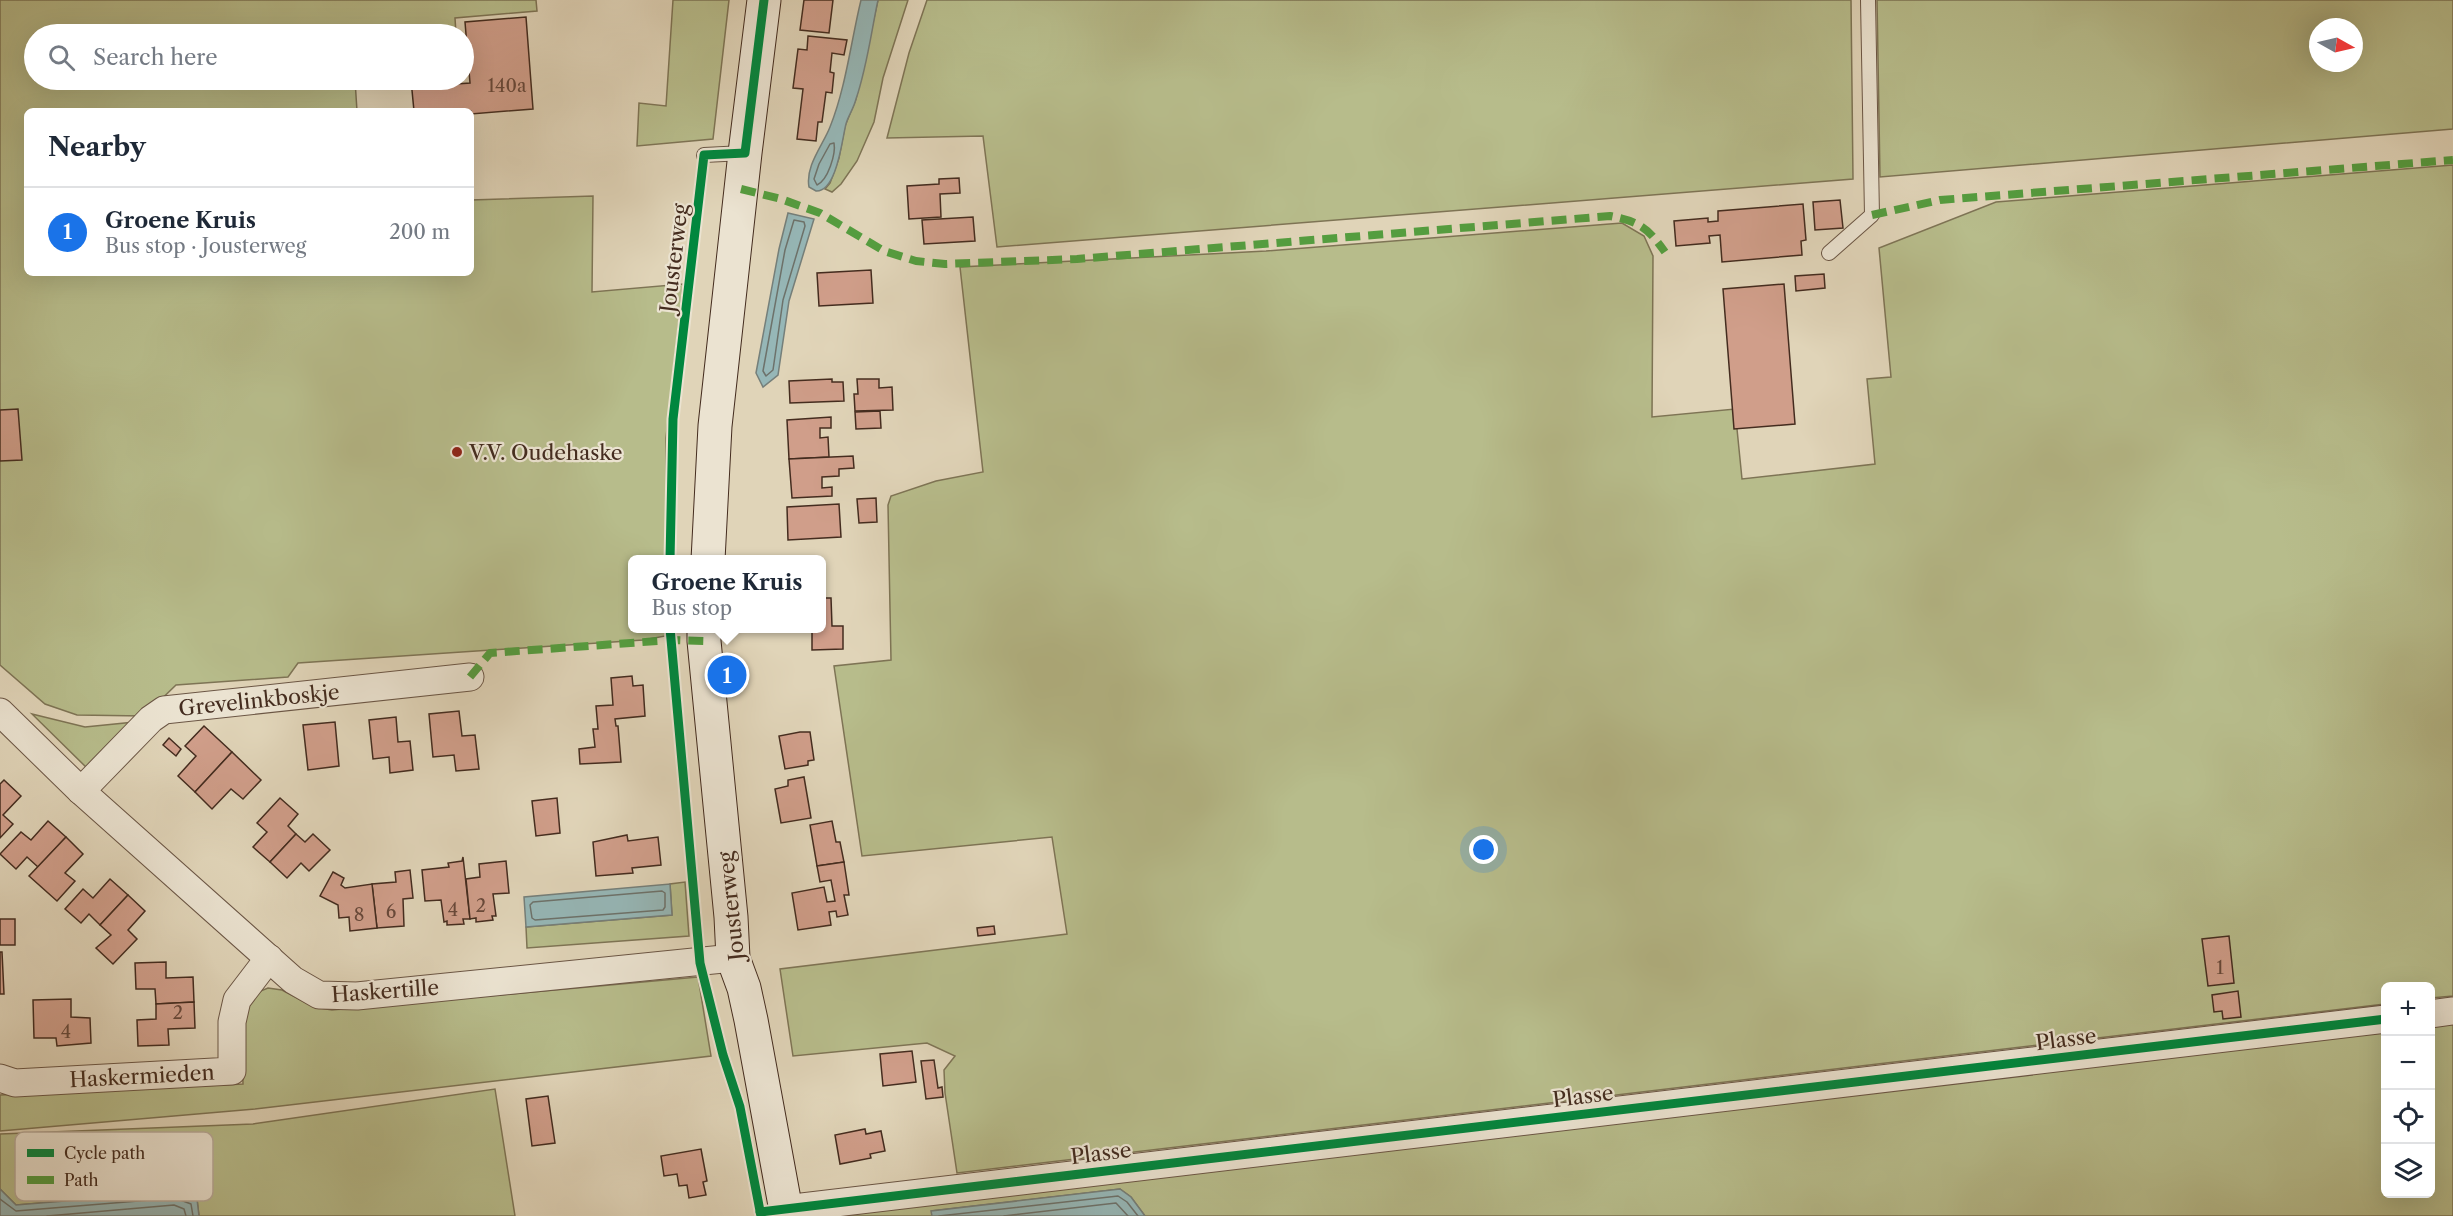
<!DOCTYPE html>
<meta charset="utf-8">
<style>
body{margin:0;font-family:"Libre Caslon Text",serif;background:#f2f2f3;color:#1f2937}
.controls{position:absolute;right:18px;bottom:18px;display:grid;overflow:hidden;border-radius:9px;box-shadow:0 6px 24px #0002}
.controls button{width:54px;height:54px;display:grid;place-items:center;padding:0;border:0;border-bottom:2px solid #e0e1e3;background:#fff;color:#1f2937;font:30px sans-serif}
.compass{position:absolute;left:2309px;top:18px;width:54px;height:54px;border-radius:50%;background:#fff;box-shadow:0 6px 24px #0002;rotate:98deg}
.you{position:absolute;left:1484px;top:850px;width:21px;height:21px;margin:-15px;border:4px solid #fff;border-radius:50%;background:#1a73e8;box-shadow:0 0 0 9px #1a73e833}
.badge{display:grid;place-items:center;width:39px;height:39px;border-radius:50%;background:#1a73e8;color:#fff;font-size:20px;font-weight:700}
.pin{position:absolute;translate:-50% -50%;border:3px solid #fff;box-shadow:0 2px 6px #0006}
.popup{position:absolute;left:628px;top:555px;width:198px;height:78px;box-sizing:border-box;display:grid;place-content:center;border-radius:9px;background:#fff;filter:drop-shadow(0 2px 4px #0005);font-size:20px;white-space:nowrap;color:#747a83}
.popup b{font-size:22px;color:#1f2937}
.popup::after{content:'';position:absolute;left:50%;top:100%;margin-left:-12px;border:12px solid transparent;border-top-color:#fff}
.list{margin:0;padding:0;list-style:none}
h2{display:flex;justify-content:space-between;align-items:center;height:78px;margin:0;padding:0 24px;font-size:26px}
h2 small{font-size:20px;font-weight:400;color:#747a83}
.list li{display:grid;grid-template-columns:39px 1fr auto;gap:18px;align-items:center;box-sizing:border-box;height:90px;padding:0 24px;border-top:2px solid #e0e1e3}
.list b{display:block;font-size:22px;white-space:nowrap}
.list p{margin:0;font-size:20px;white-space:nowrap;color:#747a83}
.list em{font-size:20px;font-style:normal;color:#747a83}
.icon{flex:none;width:33px;height:33px;fill:none;stroke:currentColor;stroke-width:2;stroke-linecap:round;stroke-linejoin:round}
.map{position:relative;flex:none;width:2453px;height:1216px;overflow:hidden}
.search{position:absolute;background:#fff;box-shadow:0 6px 24px #0002;left:24px;top:24px;width:450px;height:66px;display:flex;align-items:center;gap:15px;box-sizing:border-box;padding:0 21px;border-radius:33px;color:#747a83;font-size:22px}
.panel{position:absolute;background:#fff;box-shadow:0 6px 24px #0002;left:24px;top:108px;width:450px;height:168px;border-radius:9px}
.map>svg:first-child{display:block}
.green{fill:#b7bc8b;stroke:#7e7455;stroke-width:1.5;fill-rule:evenodd}
.water{fill:#96b7b7;stroke:#757f7a;stroke-width:1.5}
.lines{fill:none;stroke-linecap:round;stroke-linejoin:round}
.shore{stroke:#6d726b;stroke-width:1.5}
.building{fill:#d09e8a;stroke:#442c1f;stroke-width:1.5}
.lane-casing{stroke:#6b5645;stroke-width:16}
.street-casing{stroke:#6b5645;stroke-width:29}
.secondary-casing{stroke:#442c1f;stroke-width:35}
.lane{stroke:#ebe3d1;stroke-width:14}
.street{stroke:#ebe3d1;stroke-width:27}
.secondary{stroke:#ebe3d1;stroke-width:33}
.quiet{stroke:#549d3f;stroke-width:8;stroke-dasharray:15 8;stroke-linecap:butt}
.cycleway-casing{stroke:#ebe3d1;stroke-width:13}
.cycleway{stroke:#00873e;stroke-width:9}
.poi-dot{fill:#8f2418;stroke:#ebe3d1;stroke-width:2}
.labels{text-anchor:middle;dominant-baseline:central;stroke-width:4.5;stroke-linejoin:round;paint-order:stroke}
.number-label{font-size:18px;fill:#67483a}
.street-label{font-size:21px;fill:#442c1f;stroke:#ebe3d1}
.poi-label{font-size:21px;fill:#442c1f;stroke:#ebe3d1;text-anchor:start}
.key{fill:#ebe3d1;stroke:#b9ac9c;stroke-width:1.5}
.key-label{font-size:16px;fill:#442c1f}
</style>
<div class="map">
<svg width="2453" height="1216" viewBox="0 0 2453 1216">
<rect width="100%" height="100%" fill="#e0d4b8"/>
<filter id="stains"><feTurbulence type="fractalNoise" baseFrequency=".00333" numOctaves="4"/><feColorMatrix values="0 0 0 0 .2 0 0 0 0 .09 0 0 0 0 .02 0 0 0 .5 -.17"/></filter>
<radialGradient id="worn" r=".72"><stop offset=".6" stop-color="#630" stop-opacity="0"/><stop offset="1" stop-color="#630" stop-opacity=".3"/></radialGradient>
<g class="green">
<polygon points="0,0 536,0 537,11 455,18 456,34 34,34 34,80 355,80 357,111 27,111 27,273 471,273 471,200 593,196 592,292 683,284 666,438 667,559 632,560 632,628 670,629 671,635 643,640 298,663 288,677 176,685 144,716 77,715 45,704 0,665"/>
<polygon points="673,0 729,0 713,139 637,146 639,103 666,106"/>
<polygon points="878,0 908,0 883,78 874,122 857,161 841,184 832,192 825,189 830,183 839,158 845,126 856,99"/>
<polygon points="927,0 1851,0 1853,179 997,247 983,136 887,138 909,53"/>
<path d="M1877,0H2453V129L1880,177ZM2318,27H2354V63H2318Z"/>
<polygon points="2453,165 2453,996 2431,998 2430,986 2386,986 2385,1004 957,1173 945,1093 944,1070 955,1056 927,1043 793,1056 780,969 1067,934 1052,837 862,856 834,666 891,660 888,505 891,496 936,481 983,472 960,267 1266,251 1622,223 1644,236 1653,256 1652,417 1735,409 1742,479 1875,464 1867,379 1891,377 1879,248 1996,202"/>
<polygon points="32,714 85,727 135,722 90,771"/>
<polygon points="685,882 689,936 527,948 526,927 672,915 670,884"/>
<polygon points="698,977 711,1056 255,1109 0,1131 0,1095 243,1084 242,1017 258,992 268,988 282,990 314,1007 332,1010"/>
<polygon points="2453,1019 2453,1216 1145,1216 1131,1197 1120,1189 932,1211 932,1216 817,1216 2385,1027 2386,1194 2430,1194 2431,1022"/>
<polygon points="495,1089 515,1216 199,1216 197,1199 176,1192 16,1205 0,1189 0,1134 253,1124"/>
</g>
<g class="water">
<path d="M861,0H878C871,33 867,67 856,99C854,108 848,116 846,124C842,139 837,192 816,191L809,187C805,166 823,145 830,127C846,87 851,41 861,0Z"/>
<polygon points="788,213 814,219 789,301 778,375 763,387 756,373 779,249"/>
<polygon points="670,884 672,915 526,927 524,897"/>
<polygon points="0,1189 16,1205 176,1192 197,1199 199,1216 0,1216"/>
<polygon points="1120,1189 1131,1197 1145,1216 932,1216 931,1211"/>
</g>
<g class="lines">
<g class="shore">
<path d="M834,143C836,154 828,180 817,185L814,179L819,164L830,144Z"/>
<polygon points="794,220 804,222 805,226 783,300 773,370 766,376 763,371 785,250"/>
<polygon points="662,891 665,893 665,907 663,910 535,920 532,918 530,905 533,902"/>
<polyline points="0,1199 16,1211 175,1198 191,1204 193,1216"/>
<polyline points="47,1216 174,1205 184,1209 186,1216"/>
<polyline points="939,1216 1118,1196 1127,1202 1138,1216"/>
<polyline points="1004,1216 1116,1203 1128,1216"/>
</g>
</g>
<g class="building">
<polygon points="804,0 833,0 829,33 800,30"/>
<polygon points="526,17 533,109 471,114 471,111 414,111 411,80 442,80 442,85 470,83 465,22"/>
<polygon points="808,36 847,40 844,55 832,53 830,72 834,73 832,93 826,92 822,122 818,122 816,141 797,139 803,89 793,88 798,49 807,50"/>
<polygon points="959,178 960,193 940,194 941,217 909,219 907,186 939,184 939,179"/>
<polygon points="1840,200 1843,228 1815,230 1813,202"/>
<polygon points="1803,204 1806,240 1801,241 1802,255 1722,262 1720,235 1709,236 1710,243 1676,246 1674,221 1708,218 1708,222 1718,221 1718,211"/>
<polygon points="973,217 975,241 924,244 922,220"/>
<polygon points="871,270 873,303 819,306 817,273"/>
<polygon points="1824,274 1825,288 1796,291 1795,276"/>
<polygon points="1784,284 1795,424 1734,429 1723,289"/>
<polygon points="832,379 832,382 843,382 844,401 790,403 789,381"/>
<polygon points="857,379 879,379 879,388 892,387 893,410 855,411 854,394 858,394"/>
<polygon points="18,409 22,460 0,461 0,410"/>
<polygon points="880,411 881,428 856,429 855,412"/>
<polygon points="831,417 831,428 820,428 820,438 828,437 829,457 789,459 787,420"/>
<polygon points="853,456 854,468 839,469 839,476 822,477 822,488 832,487 832,496 792,498 789,459"/>
<polygon points="876,498 877,522 859,523 857,499"/>
<polygon points="839,504 841,537 788,540 787,507"/>
<polygon points="822,598 831,598 832,626 843,626 843,649 812,650 812,628 822,628"/>
<polygon points="632,676 633,686 643,685 645,716 615,719 616,726 618,726 621,762 580,764 579,749 595,747 593,729 598,729 596,706 613,705 611,678"/>
<polygon points="459,711 462,736 475,735 479,769 456,771 454,755 433,757 429,714"/>
<polygon points="396,717 398,742 410,741 413,770 390,773 389,757 373,759 369,720"/>
<polygon points="335,722 339,766 308,770 303,725"/>
<polygon points="204,726 232,752 195,792 178,776 196,756 185,746"/>
<polygon points="800,732 810,732 814,760 808,761 808,765 785,769 779,736"/>
<polygon points="169,738 181,749 176,756 163,745"/>
<polygon points="232,752 261,780 243,799 231,789 212,809 195,792"/>
<polygon points="804,777 811,818 781,823 775,789 788,786 788,780"/>
<polygon points="4,780 21,796 3,815 13,824 0,838 0,784"/>
<polygon points="280,798 298,814 288,826 296,834 270,862 253,847 267,832 257,823"/>
<polygon points="557,798 560,833 536,836 532,801"/>
<polygon points="48,821 66,837 38,867 27,857 16,869 0,854 21,832 31,840"/>
<polygon points="832,821 836,842 840,842 844,862 817,866 810,825"/>
<polygon points="296,834 305,842 313,834 330,850 309,871 301,863 287,878 270,862"/>
<polygon points="627,835 628,841 658,837 661,865 632,868 633,873 596,876 593,842"/>
<polygon points="66,837 83,854 65,873 75,881 57,901 29,876"/>
<polygon points="463,857 470,919 463,919 464,924 447,925 447,921 444,922 441,900 425,901 422,870 449,867 448,863 462,861"/>
<polygon points="506,861 509,893 493,894 496,916 492,916 493,920 476,922 476,918 470,919 466,879 480,877 479,864"/>
<polygon points="844,862 849,895 844,895 848,915 837,917 836,911 829,912 831,925 798,930 792,893 824,887 827,902 835,901 831,880 820,882 817,866"/>
<polygon points="410,870 413,898 403,899 404,926 377,928 372,884 396,882 395,872"/>
<polygon points="333,872 344,878 341,885 345,888 372,884 377,928 350,931 349,917 339,918 338,905 320,896"/>
<polygon points="110,879 128,895 100,925 89,914 81,923 65,909 83,889 93,898"/>
<polygon points="128,895 145,911 128,930 137,939 113,964 96,948 111,935 100,925"/>
<rect x="0" y="919" width="15" height="26"/>
<polygon points="994,926 995,934 978,936 977,928"/>
<polygon points="2229,936 2234,983 2208,986 2202,939"/>
<polygon points="0,952 2,952 4,994 0,994"/>
<polygon points="166,962 166,978 193,977 194,1002 156,1004 155,989 136,989 135,963"/>
<polygon points="2238,991 2241,1017 2223,1019 2222,1011 2214,1012 2212,995"/>
<polygon points="71,999 71,1017 90,1018 91,1043 57,1046 56,1038 34,1038 33,1000"/>
<polygon points="194,1002 195,1028 168,1029 169,1045 138,1046 137,1020 156,1019 156,1004"/>
<polygon points="912,1051 916,1082 883,1086 880,1054"/>
<polygon points="934,1060 938,1088 942,1087 943,1097 926,1099 921,1061"/>
<polygon points="548,1096 555,1143 532,1146 526,1099"/>
<polygon points="865,1129 866,1134 881,1131 885,1151 870,1154 871,1158 840,1164 835,1135"/>
<polygon points="701,1149 707,1181 703,1182 706,1195 689,1198 687,1185 679,1186 677,1174 664,1176 661,1156"/>
</g>
<g class="lines">
<g class="lane-casing">
<g id="lane">
<polyline points="704,155 744,153"/>
<polyline points="1829,253 1872,215 1868,0"/>
</g>
</g>
<g class="street-casing">
<g id="street">
<polyline points="0,712 81,791 293,980 319,995 357,996 733,958"/>
<polyline points="81,791 151,719 164,710 470,677"/>
<polyline points="2430,1014 2453,1011"/>
<polyline points="0,1078 15,1083 232,1071 232,1022 237,1000 269,958"/>
<polyline points="785,1209 2386,1019"/>
</g>
</g>
<g class="secondary-casing">
<g id="secondary">
<polyline points="708,560 715,426 745,153 764,0"/>
<polyline points="704,628 704,641 731,917 733,958 744,988 751,1020 787,1216"/>
</g>
</g>
<use href="#lane" class="lane"/>
<use href="#street" class="street"/>
<use href="#secondary" class="secondary"/>
<g class="quiet">
<path d="M741,189L781,199L820,213L884,251L916,261L945,264L1077,259L1610,216C1640,222 1647,227 1665,252"/>
<polyline points="1872,215 1940,200 2453,160"/>
<polyline points="470,677 490,653 672,640 704,641"/>
</g>
<g class="cycleway-casing">
<g id="cycleway">
<polyline points="670,560 673,419 704,155 745,153 764,0"/>
<polyline points="670,628 700,963 723,1055 740,1107 761,1216"/>
<polyline points="760,1212 2386,1019"/>
</g>
</g>
<use href="#cycleway" class="cycleway"/>
</g>
<circle class="poi-dot" cx="457" cy="452" r="6"/>
<g class="labels">
<g class="number-label">
<text x="507" y="86">140a</text>
<text x="481" y="906">2</text>
<text x="453" y="910">4</text>
<text x="391" y="912">6</text>
<text x="359" y="915">8</text>
<text x="2220" y="968">1</text>
<text x="178" y="1013">2</text>
<text x="66" y="1032">4</text>
</g>
<g class="street-label">
<text transform="translate(674 258) rotate(-83)">Jousterweg</text>
<text transform="translate(259 700) rotate(-6)">Grevelinkboskje</text>
<text transform="translate(731 906) rotate(-96)">Jousterweg</text>
<text transform="translate(385 991) rotate(-4)">Haskertille</text>
<text transform="translate(2066 1039) rotate(-7)">Plasse</text>
<text transform="translate(142 1076) rotate(-3)">Haskermieden</text>
<text transform="translate(1583 1096) rotate(-7)">Plasse</text>
<text transform="translate(1101 1153) rotate(-7)">Plasse</text>
</g>
<g class="poi-label">
<text x="469" y="452">V.V. Oudehaske</text>
</g>
</g>
<rect x="15" y="1132" width="198" height="69" rx="9" class="key"/>
<rect x="27" y="1149" width="27" height="8" fill="#00873e"/>
<rect x="27" y="1176" width="27" height="8" fill="#549d3f"/>
<g class="key-label">
<text x="64" y="1159">Cycle path</text>
<text x="64" y="1186">Path</text>
</g>
<rect width="100%" height="100%" filter="url(#stains)"/>
<rect width="100%" height="100%" fill="url(#worn)"/>
</svg>
<div class="controls">
<button>+</button>
<button>−</button>
<button><svg class="icon" aria-label="locate" viewBox="0 0 24 24"><circle cx="12" cy="12" r="6"/><path d="M12 2v4M12 18v4M2 12h4M18 12h4"/></svg></button>
<button><svg class="icon" aria-label="layers" viewBox="0 0 24 24"><path d="M12 4l9 5-9 5-9-5zM3 14l9 5 9-5"/></svg></button>
</div>
<svg class="compass" viewBox="-18 -18 36 36"><path d="M0-13l5 13h-10z" fill="#e53935"/><path d="M0 13l5-13h-10z" fill="#747a83"/></svg>
<div class="you"></div>
<div class="pin badge" style="left:727px;top:675px">1</div>
<div class="popup"><b>Groene Kruis</b>Bus stop</div>
<div class="search"><svg class="icon" aria-label="search" viewBox="0 0 24 24"><circle cx="10" cy="10" r="6"/><path d="M15 15l6 6"/></svg>Search here</div>
<section class="panel">
<h2>Nearby<small></small></h2>
<ul class="list">
<li><span class="badge">1</span><div><b>Groene Kruis</b><p>Bus stop · Jousterweg</p></div><em>200 m</em></li>
</ul>
</section>
</div>
